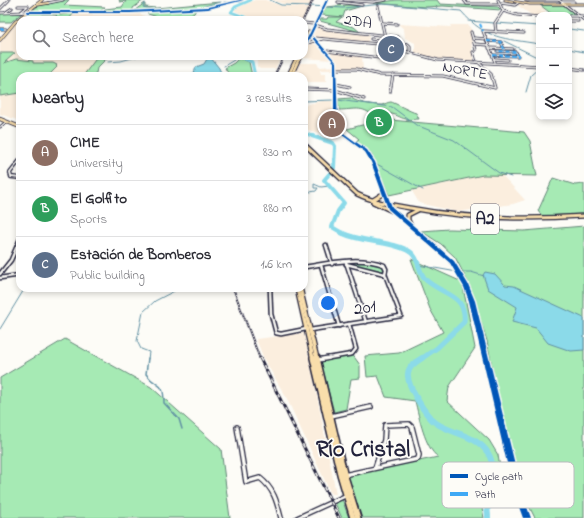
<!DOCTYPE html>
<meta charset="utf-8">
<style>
body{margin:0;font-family:"Indie Flower",sans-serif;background:#f7f7f7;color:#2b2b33}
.controls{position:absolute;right:12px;top:12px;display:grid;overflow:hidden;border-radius:8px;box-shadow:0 2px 6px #0003}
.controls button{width:36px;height:36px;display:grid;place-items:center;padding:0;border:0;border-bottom:1px solid #e1e1e2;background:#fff;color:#2b2b33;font:20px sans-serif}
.you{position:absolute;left:328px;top:303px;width:14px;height:14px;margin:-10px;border:3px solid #fff;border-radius:50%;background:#1a73e8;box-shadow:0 0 0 6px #1a73e833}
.badge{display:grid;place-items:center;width:26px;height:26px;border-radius:50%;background:#c8321e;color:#fff;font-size:13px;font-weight:700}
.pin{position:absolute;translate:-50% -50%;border:2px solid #fff;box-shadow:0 1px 4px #0006}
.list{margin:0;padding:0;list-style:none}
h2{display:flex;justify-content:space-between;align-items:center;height:52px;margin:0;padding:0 16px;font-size:17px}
h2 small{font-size:13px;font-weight:400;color:#7c7c81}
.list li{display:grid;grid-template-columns:26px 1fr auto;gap:12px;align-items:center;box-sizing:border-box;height:56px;padding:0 16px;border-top:1px solid #e1e1e2}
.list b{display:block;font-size:15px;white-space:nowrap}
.list p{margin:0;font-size:13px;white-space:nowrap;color:#7c7c81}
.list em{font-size:13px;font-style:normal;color:#7c7c81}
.icon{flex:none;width:22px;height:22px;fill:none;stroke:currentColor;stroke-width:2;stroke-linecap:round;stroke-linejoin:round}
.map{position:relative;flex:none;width:584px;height:518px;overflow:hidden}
.search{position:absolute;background:#fff;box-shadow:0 2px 6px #0003;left:16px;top:16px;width:292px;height:44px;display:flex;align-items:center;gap:10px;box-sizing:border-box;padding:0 14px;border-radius:12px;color:#7c7c81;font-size:15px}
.panel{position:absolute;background:#fff;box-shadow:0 2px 6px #0003;left:16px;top:72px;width:292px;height:220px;border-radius:12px}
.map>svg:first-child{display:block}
.built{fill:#fbeede}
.green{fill:#a6eab4;stroke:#648678}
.water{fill:#8bdae9;stroke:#6190a3}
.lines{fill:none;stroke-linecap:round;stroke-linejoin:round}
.stream-far1{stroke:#6190a3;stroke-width:1}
.stream{stroke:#6190a3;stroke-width:1.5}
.river-far4{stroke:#8bdae9;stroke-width:2.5}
.river-far3{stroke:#8bdae9;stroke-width:3}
.river-far2{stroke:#8bdae9;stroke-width:4}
.river-far1{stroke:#8bdae9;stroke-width:5}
.river{stroke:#8bdae9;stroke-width:6}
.minor-far3-casing{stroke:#22223b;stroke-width:3}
.minor-far2-casing{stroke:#22223b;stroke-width:4.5}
.minor-far1-casing{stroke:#22223b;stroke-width:5.5}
.minor-casing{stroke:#22223b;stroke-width:6}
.major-casing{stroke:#22223b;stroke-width:3}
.highway-far4-casing{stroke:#22223b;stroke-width:3.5}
.highway-far3-casing{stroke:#22223b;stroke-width:4.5}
.highway-far2-casing{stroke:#22223b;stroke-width:5.5}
.highway-far1-casing{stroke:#22223b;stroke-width:6}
.highway-casing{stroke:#22223b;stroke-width:8}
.minor-far3{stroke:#fdfcf7;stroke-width:1.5}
.minor-far2{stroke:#fdfcf7;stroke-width:2}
.minor-far1{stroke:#fdfcf7;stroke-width:2.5}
.minor{stroke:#fdfcf7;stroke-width:3.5}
.major{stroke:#f9deab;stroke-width:1.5}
.highway-far4{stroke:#f9deab;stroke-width:2}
.highway-far3{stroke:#f9deab;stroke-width:2.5}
.highway-far2{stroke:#f9deab;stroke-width:3}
.highway-far1{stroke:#f9deab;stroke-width:3.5}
.highway{stroke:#f9deab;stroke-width:5}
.rail-far1-casing{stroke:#22223b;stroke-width:2}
.rail-casing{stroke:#22223b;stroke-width:3}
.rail-far1{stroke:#fdfcf7;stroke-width:1;stroke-dasharray:1.5;stroke-linecap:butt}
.rail{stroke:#fdfcf7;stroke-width:1.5;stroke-dasharray:4;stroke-linecap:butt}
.quiet{stroke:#3fa9f5;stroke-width:2;stroke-dasharray:4 2;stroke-linecap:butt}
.cycleway-casing{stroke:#fdfcf7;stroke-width:3}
.cycleway{fill:#0057b8;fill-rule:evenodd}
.labels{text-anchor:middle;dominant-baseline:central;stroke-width:3.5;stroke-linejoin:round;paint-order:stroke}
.far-street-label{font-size:15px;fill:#22223b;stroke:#fdfcf7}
.shield{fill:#fdfcf7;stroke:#646373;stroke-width:1}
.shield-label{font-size:17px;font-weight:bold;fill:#22223b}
.street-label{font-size:18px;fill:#22223b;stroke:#fdfcf7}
.near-neighbourhood-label{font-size:23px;font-weight:bold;fill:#22223b;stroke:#fdfcf7}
.key{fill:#fdfcf7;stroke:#bbbbbf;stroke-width:1}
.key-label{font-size:11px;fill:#22223b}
</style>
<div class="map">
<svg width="584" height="518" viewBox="0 0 584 518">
<rect width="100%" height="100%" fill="#fdfcf7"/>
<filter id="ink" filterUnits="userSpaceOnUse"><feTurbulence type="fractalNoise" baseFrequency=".025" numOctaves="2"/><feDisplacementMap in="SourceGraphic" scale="8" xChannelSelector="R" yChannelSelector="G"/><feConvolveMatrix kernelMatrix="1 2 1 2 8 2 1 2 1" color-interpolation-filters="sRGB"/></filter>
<g filter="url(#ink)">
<g class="built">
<polygon points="255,0 265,0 283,6 310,7 303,20 257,20 235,11 234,9"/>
<polygon points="272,0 313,0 311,6 307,6 284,4"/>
<polygon points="519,4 539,5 547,10 541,11 552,15 533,16 517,5"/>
<polygon points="29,12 136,13 144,15 141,19 130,20 20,20 20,56 118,56 108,57 97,68 96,73 91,76 20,76 20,121 0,114 0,41 16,22"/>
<polygon points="398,24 451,27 450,25 468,25 471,29 472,50 475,61 439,59 415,53 415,43 405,38 404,29"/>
<polygon points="316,25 324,29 369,35 368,43 311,37"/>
<polygon points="319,43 332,60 302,58 309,44"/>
<polygon points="329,51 362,56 363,70 338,68"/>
<polygon points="246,56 282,56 275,69 260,69 257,67 257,58"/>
<polygon points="300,63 317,63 319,67 335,66 335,70 320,70 321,74 326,74 326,82 307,82 304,88 304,76 293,76"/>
<polygon points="322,101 334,101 333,126 325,127 324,134 304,129 304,106 308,104"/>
<polygon points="483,175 502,175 525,200 513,204 457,212 419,203 412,191"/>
<polygon points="304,333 317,395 336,494 331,494 287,399 264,359 256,339"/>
</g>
<g class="green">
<polygon points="65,0 69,0 64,5 105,7 99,12 31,11 38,6"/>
<polygon points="119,0 144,0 133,8 133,12 102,12 105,9 122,7 126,1 120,2"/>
<polygon points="397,0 437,0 440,4 498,7 501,10 443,6 425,7 373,3"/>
<polygon points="220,2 220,5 181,9 135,10 145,3 145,7 156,8"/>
<polygon points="347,5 362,6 345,11 343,17 322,15 326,7"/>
<polygon points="540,5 563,5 578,16 553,15"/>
<polygon points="195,9 195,12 186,20 167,20 148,14 146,12"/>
<polygon points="0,13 22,13 11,22 0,22"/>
<polygon points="28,13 60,13 60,15 74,13 69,19 53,19 57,15 42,15 38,19 20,19"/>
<polygon points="328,17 342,17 336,22 354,27 360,32 320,21 321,19 327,19"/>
<polygon points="0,53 15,53 4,63 16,59 33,61 33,63 53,63 57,65 56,66 57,67 48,76 20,76 20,93 0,96"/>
<polygon points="98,56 109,56 97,68 96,73 91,76 83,76"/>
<polygon points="239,58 249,62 252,76 230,76 225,68 234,63"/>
<path d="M351,98C358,103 373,105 382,105C385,104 388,102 391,102C393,102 411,112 416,113L419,119C415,119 410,120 406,119C399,118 396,113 387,114V118L374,117C363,105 353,110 339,110L338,99Z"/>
<polygon points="381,119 385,124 378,125 386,125 390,120 524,132 530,141 537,176 483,175 389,195 371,153 356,141 359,139 347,129 362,125 376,125 373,120"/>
<polygon points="553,178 575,185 584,184 584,214 546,216 541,215 538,211"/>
<polygon points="584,226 584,518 535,518 522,492 496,386 487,341 469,284 455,257 441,244 421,231 449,229 524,231"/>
<path d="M411,259L462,282L475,348L449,387L447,401L489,440L498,455L502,480L498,499L492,507L483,502L482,508L484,518H361L348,476L438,457C425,448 419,417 415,401L386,397L378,376L367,377L365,356L399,353L443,332L430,309Z"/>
<polygon points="350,262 364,262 384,266 385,269 382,272 348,263"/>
<polygon points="65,339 151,387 221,449 230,518 0,518 0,378"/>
<polygon points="352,354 360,365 360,378 351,379 346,409 334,412 320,359"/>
<polygon points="342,499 349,518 342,518 334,501"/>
</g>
<g class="water">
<polygon points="211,58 219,68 222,75 186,75 194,73 196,67 204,64 207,59"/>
<polygon points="485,272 495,274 505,285 514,286 584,318 584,350 571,351 548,343 536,328 512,322 517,307 488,289 483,275"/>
</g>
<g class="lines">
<g class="stream-far1">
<polyline points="270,0 281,5 309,6"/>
<polyline points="224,2 235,2"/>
<polyline points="239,2 246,2"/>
<path d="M145,3L143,7C166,15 198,8 221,2"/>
<path d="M311,6L343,8L383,4L461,11C486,40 504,38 539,44"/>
<polyline points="236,20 239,16"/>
<polyline points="468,21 494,23"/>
<polyline points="496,23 539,26"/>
<polyline points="569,29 584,31"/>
<polyline points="504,41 539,58"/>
<polyline points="569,49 584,52"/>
<polyline points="108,62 121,61 139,56"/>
<polyline points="224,66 234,60 236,56"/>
<polyline points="526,92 531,75 539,68"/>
<polyline points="337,100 392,107 416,125 454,140 499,173 511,177"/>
<polyline points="304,101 333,100"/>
<polyline points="375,163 423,190"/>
<polyline points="304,189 310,192 316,191 318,188 314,188 314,184 321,187 329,186"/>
<polyline points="418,265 457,272"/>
<polyline points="460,272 471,272 484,276"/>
<polyline points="0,329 25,288"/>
<polyline points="148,359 149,352 141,349 137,341 143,312 155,301 180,288"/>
</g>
<path class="stream" d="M148,358L146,374C157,389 164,380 164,403L179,419L182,429"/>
<g class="river-far4">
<polyline points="251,0 235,7 231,12 253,20"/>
<polyline points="237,56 248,60"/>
</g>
<g class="river-far3">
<polyline points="245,59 252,62 255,76"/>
<polyline points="304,133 315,137"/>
</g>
<g class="river-far2">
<polyline points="312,136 333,143 335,146 334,168"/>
<polyline points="331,172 324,180 344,203 338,211 332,227 344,234"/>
</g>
<path class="river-far1" d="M342,233C363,243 387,240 407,250C420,256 417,271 426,280C442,295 467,294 464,322L437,348L421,359"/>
<path class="river" d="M422,358C416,362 409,366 408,373C406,385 426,416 436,423C452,434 477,435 488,453C498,470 489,485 487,503C487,508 488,513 488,518"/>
<g class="minor-far3-casing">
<g id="minor-far3">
<polyline points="344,0 373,2 386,0"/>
<polyline points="464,0 467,4 501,4"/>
<polyline points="498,0 503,11"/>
<polyline points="526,0 559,0"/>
<polyline points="559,0 584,20"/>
<polyline points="338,2 362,5"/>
<polyline points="562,2 574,2"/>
<polyline points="48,3 63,0"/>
<polyline points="501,3 515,5 518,3"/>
<polyline points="18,6 28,6 21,12"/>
<polyline points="378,6 385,37 382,58"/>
<polyline points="0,9 9,0"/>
<polyline points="503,11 517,15 539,17"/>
<polyline points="6,12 12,8"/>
<polyline points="0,13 27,12"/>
<polyline points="569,16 584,16"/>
<polyline points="569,21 578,21"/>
<polyline points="304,23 313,24"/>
<polyline points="383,23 397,24"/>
<polyline points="315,25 327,29 398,37"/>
<polyline points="0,29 6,29"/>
<polyline points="471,32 476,50"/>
<polyline points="496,32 495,23 503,11"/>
<polyline points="304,37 378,44 438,60 539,66"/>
<polyline points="314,38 335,62 336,129 346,137"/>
<polyline points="474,38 486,39"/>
<polyline points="371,39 408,44 410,46 410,52"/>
<polyline points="487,41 501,42 504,49"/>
<polyline points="307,43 322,39"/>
<polyline points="475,44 488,45"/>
<polyline points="489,48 513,49"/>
<polyline points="327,51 387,59"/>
<polyline points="473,52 476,62"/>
<polyline points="493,55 518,56 516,52 497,51"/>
<polyline points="286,56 297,58"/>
<polyline points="494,59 508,60"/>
<polyline points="495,62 483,31 524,33"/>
<polyline points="569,68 584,70"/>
<polyline points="336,69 357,69 380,75 443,76 495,88 491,74 478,62"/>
<polyline points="336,84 350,87"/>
<polyline points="304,89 335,90 364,99"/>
<polyline points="390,92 393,75"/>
<polyline points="0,127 6,122"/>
</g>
</g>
<g class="minor-far2-casing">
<g id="minor-far2">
<polyline points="345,136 366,151 373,162 390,208 420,234"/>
<polyline points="20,160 10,173 11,177 20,178"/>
</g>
</g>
<g class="minor-far1-casing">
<g id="minor-far1">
<path d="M419,233C430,242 442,251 451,262C473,286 479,328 486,359"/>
<polyline points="326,245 332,264"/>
<polyline points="346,262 366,322"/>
<polyline points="346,264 385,274"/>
<polyline points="321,265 339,326"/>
<path d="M304,267C331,263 358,256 384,265L386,269L385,274"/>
<polyline points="0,274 11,260 20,239"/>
<polyline points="0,278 20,275"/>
<polyline points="270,288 271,314 276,333 281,334 306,329"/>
<polyline points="310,330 401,316 385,274"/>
<polyline points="323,359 352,354 356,349 349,324"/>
</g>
</g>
<g class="minor-casing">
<g id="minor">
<polyline points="486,358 518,493 527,518"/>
<polyline points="318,360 329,358"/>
<polyline points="331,416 371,407"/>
<path d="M237,427L246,482L260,478C274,489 277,502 281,518"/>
<polyline points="344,475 418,459 419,455 412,427 409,424 385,425 384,440 375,468"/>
<polyline points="297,518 345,496"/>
</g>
</g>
<g class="major-casing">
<polyline id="major" points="505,0 530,4 584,4"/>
</g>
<g class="highway-far4-casing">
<g id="highway-far4">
<polyline points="36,5 48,3"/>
<polyline points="0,40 15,22 42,0"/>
<polyline points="304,42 309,32"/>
<polyline points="304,48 327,0"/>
<polyline points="296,60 298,56"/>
<polyline points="299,60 301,56"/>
</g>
</g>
<g class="highway-far3-casing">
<g id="highway-far3">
<polyline points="288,76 296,59"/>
<polyline points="291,76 299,59"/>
<polyline points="0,119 20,127"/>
</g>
</g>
<g class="highway-far2-casing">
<g id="highway-far2">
<path d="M304,144L357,194C373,202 392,205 410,208C468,219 526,220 584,216"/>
<polyline points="373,200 384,193"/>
<polyline points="373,202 394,212"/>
<polyline points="412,227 408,220 408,215 418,210"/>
</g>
</g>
<g class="highway-far1-casing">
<g id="highway-far1">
<polyline points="297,288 313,359"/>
<polyline points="300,288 317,359"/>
</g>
</g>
<g class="highway-casing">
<g id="highway">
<polyline points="313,358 340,474 353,518"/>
<polyline points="317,358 344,473 358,518"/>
</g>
</g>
<use href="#minor-far3" class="minor-far3"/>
<use href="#minor-far2" class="minor-far2"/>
<use href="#minor-far1" class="minor-far1"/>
<use href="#minor" class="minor"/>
<use href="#major" class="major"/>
<use href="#highway-far4" class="highway-far4"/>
<use href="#highway-far3" class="highway-far3"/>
<use href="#highway-far2" class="highway-far2"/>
<use href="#highway-far1" class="highway-far1"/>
<use href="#highway" class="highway"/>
<g class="rail-far1-casing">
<g id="rail-far1">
<polyline points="303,20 313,0"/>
<polyline points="274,76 284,56"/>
<polyline points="233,288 260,359"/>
</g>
</g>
<g class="rail-casing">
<polyline id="rail" points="260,358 339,518"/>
</g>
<use href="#rail-far1" class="rail-far1"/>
<use href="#rail" class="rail"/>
<g class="quiet">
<polyline points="480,24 483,31"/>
<polyline points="0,29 6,29"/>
<polyline points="487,41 501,42 504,49"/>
<polyline points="493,55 518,56 516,52 497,51"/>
</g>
<g class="cycleway-casing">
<g id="cycleway">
<polygon points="240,0 244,0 208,9 130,13 27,13 26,12 27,11 130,11 208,7"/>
<polygon points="326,0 328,0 305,48 304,49 304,45"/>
<polygon points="314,37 336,62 338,129 367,150 375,162 392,207 454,261 468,284 475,301 522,493 531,518 523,518 514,493 469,301 464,287 450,263 388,209 371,162 365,152 334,129 334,62 313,39 313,38"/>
</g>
</g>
<use href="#cycleway" class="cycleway"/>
</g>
</g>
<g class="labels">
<g class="far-street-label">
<text transform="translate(358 22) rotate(9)">2DA</text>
<text transform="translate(465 71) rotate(11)">NORTE</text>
</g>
<rect class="shield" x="471" y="204" width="28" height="30" rx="3"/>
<g class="shield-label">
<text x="485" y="219">A2</text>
</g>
<g class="street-label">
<text transform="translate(365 309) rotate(-9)">201</text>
</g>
<g class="near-neighbourhood-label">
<text x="363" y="450">Río Cristal</text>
</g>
</g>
<rect x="442" y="462" width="132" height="46" rx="6" class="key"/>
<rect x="450" y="474" width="18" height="4" fill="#0057b8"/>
<rect x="450" y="492" width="18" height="4" fill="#3fa9f5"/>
<g class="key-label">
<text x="475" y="480">Cycle path</text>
<text x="475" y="498">Path</text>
</g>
</svg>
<div class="controls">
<button>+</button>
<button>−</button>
<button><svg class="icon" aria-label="layers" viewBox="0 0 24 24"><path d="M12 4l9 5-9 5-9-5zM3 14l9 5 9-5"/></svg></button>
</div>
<div class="you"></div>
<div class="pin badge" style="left:332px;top:124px;background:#8d6e63">A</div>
<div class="pin badge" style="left:379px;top:122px;background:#2e9e5b">B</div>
<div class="pin badge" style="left:391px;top:49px;background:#5c6f8a">C</div>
<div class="search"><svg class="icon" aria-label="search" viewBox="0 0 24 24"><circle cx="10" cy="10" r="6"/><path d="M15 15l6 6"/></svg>Search here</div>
<section class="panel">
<h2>Nearby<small>3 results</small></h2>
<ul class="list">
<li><span class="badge" style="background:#8d6e63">A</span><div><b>CIME</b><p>University</p></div><em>830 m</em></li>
<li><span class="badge" style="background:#2e9e5b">B</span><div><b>El Golfito</b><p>Sports</p></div><em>880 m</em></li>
<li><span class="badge" style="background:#5c6f8a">C</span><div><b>Estación de Bomberos</b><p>Public building</p></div><em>1.6 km</em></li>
</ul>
</section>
</div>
